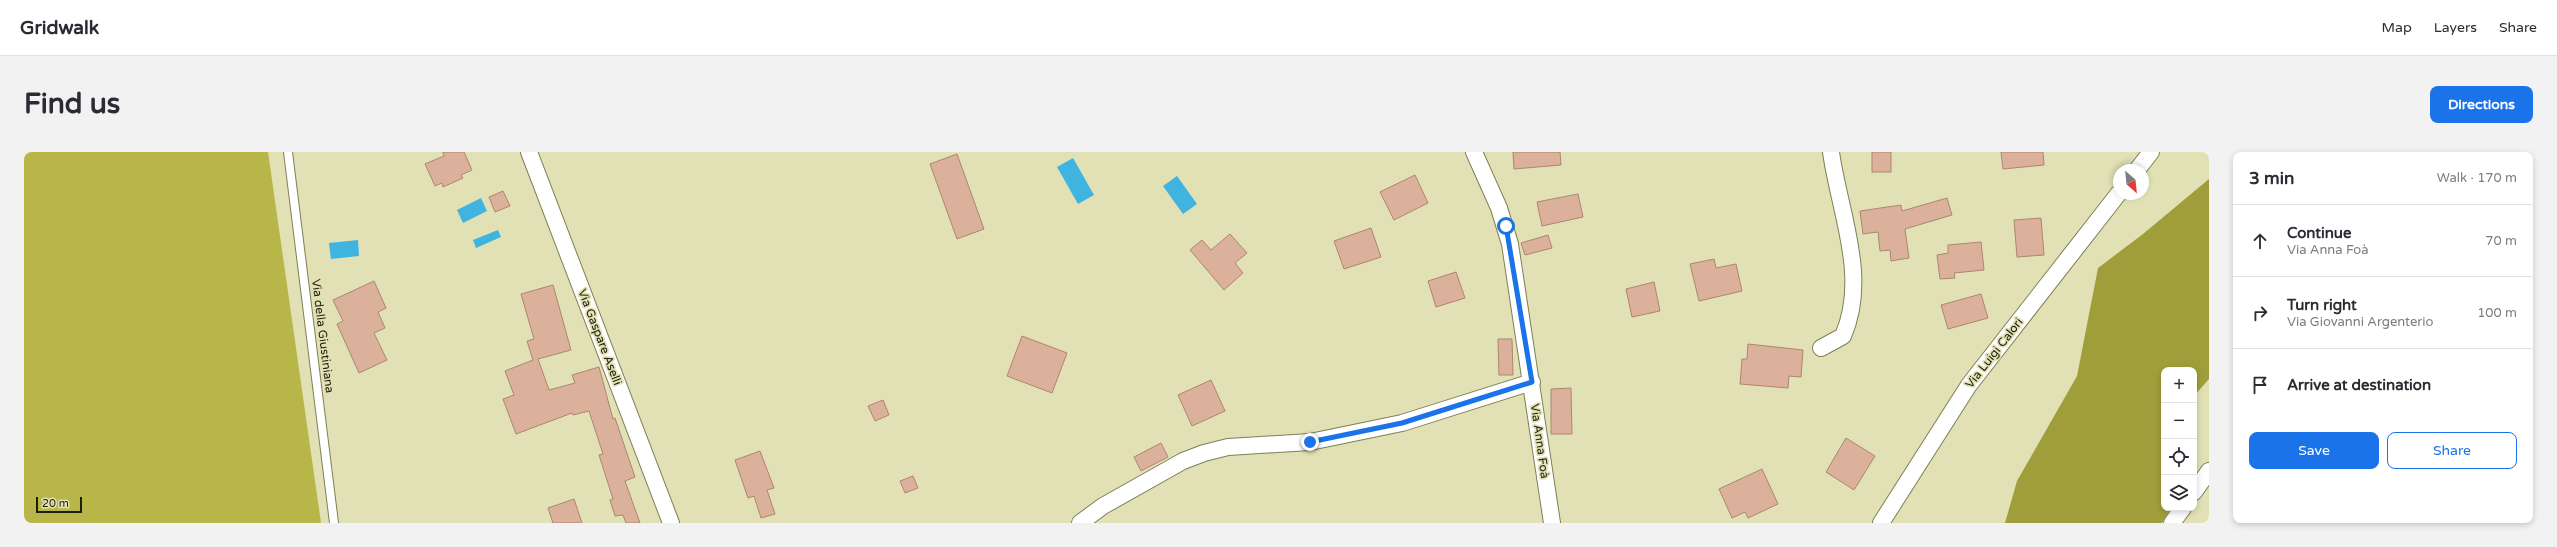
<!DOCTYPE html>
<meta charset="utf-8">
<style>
body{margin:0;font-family:"Varela Round",sans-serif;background:#f2f2f3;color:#2b2b33}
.controls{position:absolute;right:12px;bottom:12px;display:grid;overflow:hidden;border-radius:8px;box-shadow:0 2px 6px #0003}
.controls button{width:36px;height:36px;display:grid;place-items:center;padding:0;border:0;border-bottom:1px solid #e1e1e2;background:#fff;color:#2b2b33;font:20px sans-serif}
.compass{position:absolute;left:2089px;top:12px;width:36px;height:36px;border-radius:50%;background:#fff;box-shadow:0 2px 6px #0003;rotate:153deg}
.scale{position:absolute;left:12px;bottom:10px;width:46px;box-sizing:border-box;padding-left:4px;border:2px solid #1d1d0c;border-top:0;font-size:11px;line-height:14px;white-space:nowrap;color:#1d1d0c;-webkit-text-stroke:3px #e1e1b5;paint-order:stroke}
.stop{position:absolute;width:12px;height:12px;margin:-9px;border:3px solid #1a73e8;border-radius:50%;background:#fff}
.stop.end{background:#1a73e8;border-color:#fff;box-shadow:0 1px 4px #0008}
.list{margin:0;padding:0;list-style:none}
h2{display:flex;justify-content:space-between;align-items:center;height:52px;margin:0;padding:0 16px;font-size:17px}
h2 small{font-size:13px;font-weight:400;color:#7c7c81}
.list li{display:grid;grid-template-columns:26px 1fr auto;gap:12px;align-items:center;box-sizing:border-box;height:72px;padding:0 16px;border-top:1px solid #e1e1e2}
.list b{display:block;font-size:15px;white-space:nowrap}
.list p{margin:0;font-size:13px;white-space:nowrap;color:#7c7c81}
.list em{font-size:13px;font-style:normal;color:#7c7c81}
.actions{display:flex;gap:8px;padding:12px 16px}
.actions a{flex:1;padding:9px 0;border:1px solid #1a73e8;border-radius:8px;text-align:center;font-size:14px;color:#1a73e8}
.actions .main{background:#1a73e8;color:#fff}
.icon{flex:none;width:22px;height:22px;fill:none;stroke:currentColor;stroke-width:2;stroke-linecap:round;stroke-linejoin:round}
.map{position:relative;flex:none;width:2185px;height:371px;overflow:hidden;border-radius:8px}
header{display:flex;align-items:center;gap:24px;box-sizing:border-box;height:56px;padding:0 20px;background:#fff;border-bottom:1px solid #e1e1e2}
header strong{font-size:19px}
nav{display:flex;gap:22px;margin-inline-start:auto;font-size:14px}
.intro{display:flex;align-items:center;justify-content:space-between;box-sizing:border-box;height:96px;padding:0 24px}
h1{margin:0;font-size:28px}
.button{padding:10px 18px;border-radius:8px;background:#1a73e8;color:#fff;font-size:14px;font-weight:700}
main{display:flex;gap:24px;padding:0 24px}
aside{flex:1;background:#fff;border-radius:8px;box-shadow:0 2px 6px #0003}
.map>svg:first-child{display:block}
.green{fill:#b8b648}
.forest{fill:#a09e3a}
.water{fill:#40b4e1}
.building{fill:#dcb19c;stroke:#ad8571}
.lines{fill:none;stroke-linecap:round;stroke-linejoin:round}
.service-casing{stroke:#7f7f56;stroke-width:10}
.minor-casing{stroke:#7f7f56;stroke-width:18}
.service{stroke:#fff;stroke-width:8}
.minor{stroke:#fff;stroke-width:16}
.route{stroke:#1a73e8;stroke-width:5}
.labels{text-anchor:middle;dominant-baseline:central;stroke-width:3.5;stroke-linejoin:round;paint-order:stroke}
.street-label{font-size:12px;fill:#1d1d0c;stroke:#e1e1b5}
</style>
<header>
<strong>Gridwalk</strong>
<nav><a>Map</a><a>Layers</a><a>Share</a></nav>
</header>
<div class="intro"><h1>Find us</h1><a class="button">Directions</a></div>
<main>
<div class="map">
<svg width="2185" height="371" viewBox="0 0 2185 371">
<rect width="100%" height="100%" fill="#e1e1b5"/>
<polygon class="green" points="0,0 244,0 297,371 0,371"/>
<polygon class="forest" points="2185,27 2185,227 2170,244 2170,218 2140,218 2140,356 2147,356 2138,371 1981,371 1993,329 2053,224 2074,116 2119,82"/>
<g class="water">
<polygon points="1049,6 1070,43 1054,52 1033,15"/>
<polygon points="1153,24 1173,52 1159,62 1139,34"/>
<polygon points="457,46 463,59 439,71 433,58"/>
<polygon points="474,78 477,85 452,96 449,88"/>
<polygon points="334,88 335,104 307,107 305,91"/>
</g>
<g class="building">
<polygon points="419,0 440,0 448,18 437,23 439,26 419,35 418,31 411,34 401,12 420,4"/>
<polygon points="1489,0 1536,0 1537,13 1490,17"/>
<rect x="1848" y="0" width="19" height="20"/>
<polygon points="1977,0 2019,0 2020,13 1979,17"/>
<polygon points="933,2 960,77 933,87 906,12"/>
<polygon points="1391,23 1404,51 1370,68 1356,40"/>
<polygon points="479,39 486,54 471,60 465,45"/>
<polygon points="1554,42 1559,65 1518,74 1513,50"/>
<polygon points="1923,46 1928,63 1881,77 1885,106 1867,109 1866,98 1856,99 1854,80 1839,82 1836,59 1877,53 1878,59"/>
<polygon points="2017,66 2020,103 1993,105 1990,68"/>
<polygon points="1347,76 1357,105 1320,117 1310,89"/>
<polygon points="1206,82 1223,101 1211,111 1219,121 1200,138 1166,98 1178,88 1187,98"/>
<polygon points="1524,83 1528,96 1501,103 1497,91"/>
<polygon points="1957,90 1960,118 1930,121 1931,126 1916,127 1913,103 1924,101 1924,93"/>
<polygon points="1690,107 1692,116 1712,112 1718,139 1675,149 1666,112"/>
<polygon points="1432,120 1441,146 1412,155 1404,129"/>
<polygon points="350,129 362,156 354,160 361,176 350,181 363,208 335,221 313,172 319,169 309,148"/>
<polygon points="1630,130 1636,159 1608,165 1602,137"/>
<polygon points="529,133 547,198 514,207 525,238 551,231 548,223 575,215 589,267 591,266 611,325 601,329 616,371 602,371 599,363 591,364 586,348 589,347 575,303 579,302 565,259 549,263 548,261 492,282 479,247 490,243 481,219 509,208 503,189 510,187 497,142"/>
<polygon points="1957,142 1964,166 1924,177 1917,153"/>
<polygon points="998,184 1043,201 1028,241 983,224"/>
<polygon points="1474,187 1488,187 1489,223 1475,223"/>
<polygon points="1724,192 1779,198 1777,225 1765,224 1764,236 1716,232 1718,207 1723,207"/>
<polygon points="1187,228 1201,259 1168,274 1154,243"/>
<polygon points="1547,236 1548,282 1527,282 1527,237"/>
<polygon points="859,248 865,263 851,269 844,254"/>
<polygon points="1822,286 1851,304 1830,338 1802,320"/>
<polygon points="1137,291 1144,305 1117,319 1110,305"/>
<polygon points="736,299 750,336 743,338 751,362 737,366 730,344 724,346 711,308"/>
<polygon points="1738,317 1754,352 1724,366 1721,360 1708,366 1695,337"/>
<polygon points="889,324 894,336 881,341 876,329"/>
<polygon points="550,347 558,371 529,371 524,356"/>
</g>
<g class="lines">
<g class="service-casing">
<polyline id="service" points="264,0 310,371"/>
</g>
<g class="minor-casing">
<g id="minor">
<polyline points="505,0 647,371"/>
<polyline points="1450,0 1475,56 1486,92 1528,371"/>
<polyline points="2113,18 2127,0"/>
<path d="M1797,196L1819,184C1845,125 1815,59 1807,0"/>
<polyline points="2170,340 2185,319"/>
<polyline points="1056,371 1079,354 1159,309 1180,301 1204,295 1286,290 1378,271 1508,230"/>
<polyline points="1857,371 1945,233 2095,41"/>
<polyline points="2148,371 2159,356"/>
</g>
</g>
<use href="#service" class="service"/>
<use href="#minor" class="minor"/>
</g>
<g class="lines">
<polyline class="route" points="1286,290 1378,271 1508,230 1482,74"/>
</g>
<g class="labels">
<g class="street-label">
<text transform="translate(299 184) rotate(83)">Via della Giustiniana</text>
<text transform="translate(576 185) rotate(69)">Via Gaspare Aselli</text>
<text transform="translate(1970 201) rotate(-52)">Via Luigi Calori</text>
<text transform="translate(1516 289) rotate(82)">Via Anna Foà</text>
</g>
</g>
</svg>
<div class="controls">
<button>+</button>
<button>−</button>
<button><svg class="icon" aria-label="locate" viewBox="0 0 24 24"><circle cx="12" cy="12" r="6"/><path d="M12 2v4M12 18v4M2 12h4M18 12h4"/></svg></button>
<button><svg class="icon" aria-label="layers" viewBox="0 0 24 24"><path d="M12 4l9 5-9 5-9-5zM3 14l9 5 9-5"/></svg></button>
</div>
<svg class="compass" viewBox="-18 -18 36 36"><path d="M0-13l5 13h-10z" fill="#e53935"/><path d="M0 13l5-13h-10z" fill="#7c7c81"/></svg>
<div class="scale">20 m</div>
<div class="stop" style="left:1482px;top:74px"></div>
<div class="stop end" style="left:1286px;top:290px"></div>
</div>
<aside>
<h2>3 min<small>Walk · 170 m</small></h2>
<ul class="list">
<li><svg class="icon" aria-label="ahead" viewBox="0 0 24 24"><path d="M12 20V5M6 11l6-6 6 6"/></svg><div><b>Continue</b><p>Via Anna Foà</p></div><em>70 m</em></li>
<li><svg class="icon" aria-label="right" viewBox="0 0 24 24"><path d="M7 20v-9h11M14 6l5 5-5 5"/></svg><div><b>Turn right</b><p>Via Giovanni Argenterio</p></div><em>100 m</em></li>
<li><svg class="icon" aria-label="arrive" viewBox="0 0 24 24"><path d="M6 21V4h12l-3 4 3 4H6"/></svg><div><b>Arrive at destination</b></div></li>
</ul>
<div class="actions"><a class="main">Save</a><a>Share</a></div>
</aside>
</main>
